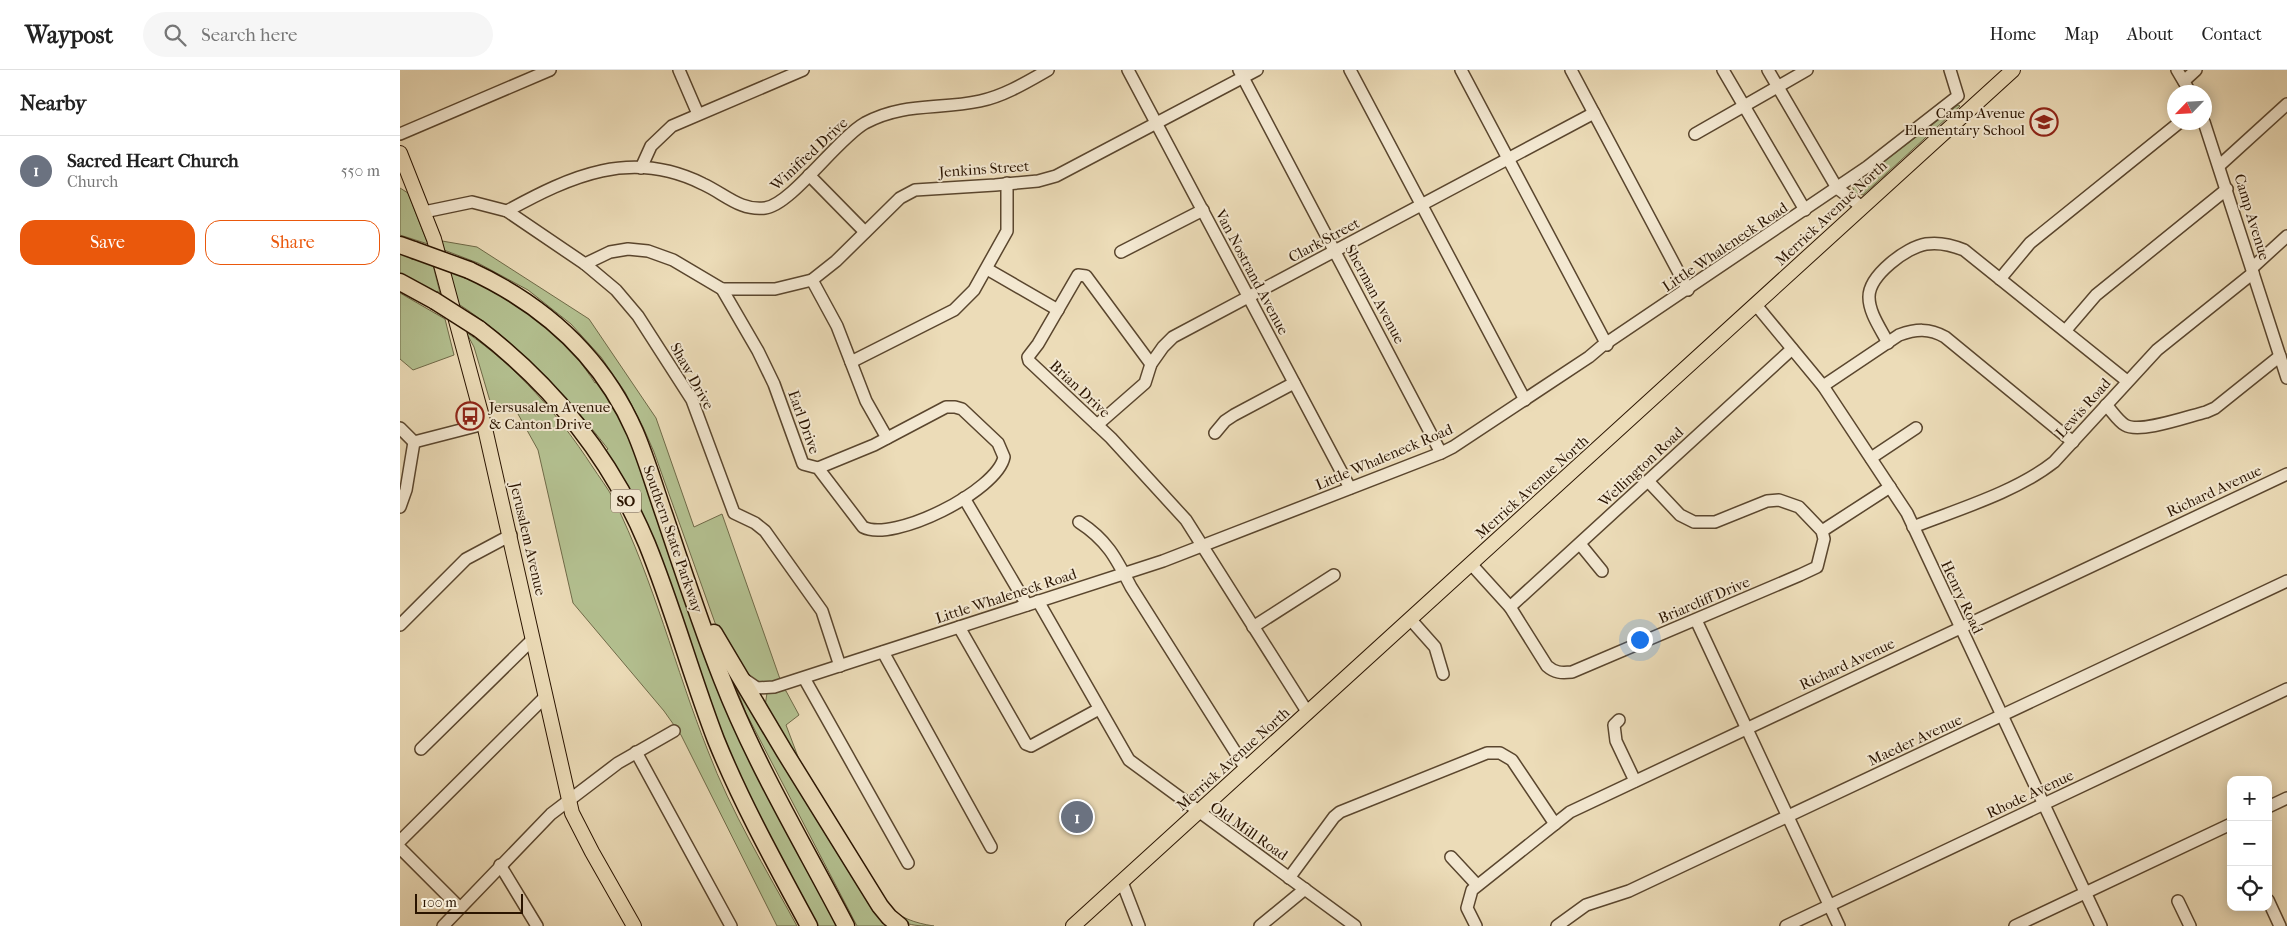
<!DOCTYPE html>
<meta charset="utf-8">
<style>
body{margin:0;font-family:"IM FELL French Canon",serif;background:#f6f6f6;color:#222}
.controls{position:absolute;right:15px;bottom:15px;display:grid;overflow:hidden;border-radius:10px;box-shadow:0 2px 12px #0003}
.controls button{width:45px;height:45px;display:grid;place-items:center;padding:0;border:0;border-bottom:1px solid #e0e0e0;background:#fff;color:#222;font:25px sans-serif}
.compass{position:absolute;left:1767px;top:15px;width:45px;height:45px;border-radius:50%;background:#fff;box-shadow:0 2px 12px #0003;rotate:245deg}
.scale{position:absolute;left:15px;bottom:12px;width:108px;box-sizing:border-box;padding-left:5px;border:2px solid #2a1400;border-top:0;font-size:14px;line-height:18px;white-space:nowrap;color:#2a1400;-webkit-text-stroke:4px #f3e8d1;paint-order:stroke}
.you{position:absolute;left:1239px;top:569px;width:18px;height:18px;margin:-12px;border:4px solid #fff;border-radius:50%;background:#1a73e8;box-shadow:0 0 0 8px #1a73e833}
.badge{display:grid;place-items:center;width:32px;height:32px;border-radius:50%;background:#ea580c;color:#fff;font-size:16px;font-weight:700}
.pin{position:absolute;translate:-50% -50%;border:2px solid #fff;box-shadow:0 1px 5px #0006}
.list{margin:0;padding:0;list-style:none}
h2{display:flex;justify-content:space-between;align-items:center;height:65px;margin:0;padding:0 20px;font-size:21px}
h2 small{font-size:16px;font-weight:400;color:#767676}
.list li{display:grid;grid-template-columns:32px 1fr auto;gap:15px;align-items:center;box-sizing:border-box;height:70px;padding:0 20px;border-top:1px solid #e0e0e0}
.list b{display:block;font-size:19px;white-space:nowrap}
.list p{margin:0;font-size:16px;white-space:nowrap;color:#767676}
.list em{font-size:16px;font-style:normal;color:#767676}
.actions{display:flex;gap:10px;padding:15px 20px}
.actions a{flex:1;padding:11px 0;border:1px solid #ea580c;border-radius:15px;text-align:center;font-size:18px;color:#ea580c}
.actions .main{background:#ea580c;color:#fff}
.icon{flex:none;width:28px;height:28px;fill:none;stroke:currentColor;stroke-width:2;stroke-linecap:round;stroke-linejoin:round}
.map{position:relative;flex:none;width:1887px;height:856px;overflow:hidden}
header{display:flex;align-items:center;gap:30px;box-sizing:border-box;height:70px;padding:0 25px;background:#fff;border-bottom:1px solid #e0e0e0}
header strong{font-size:24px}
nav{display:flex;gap:28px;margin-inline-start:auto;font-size:18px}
.search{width:350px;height:45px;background:#f6f6f6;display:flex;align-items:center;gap:12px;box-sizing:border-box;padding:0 18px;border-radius:28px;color:#767676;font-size:19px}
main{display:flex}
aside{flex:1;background:#fff}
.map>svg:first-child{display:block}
.green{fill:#b4c191;stroke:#6f6a48}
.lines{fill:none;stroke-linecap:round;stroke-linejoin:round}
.minor-casing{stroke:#5a462e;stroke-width:14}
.major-casing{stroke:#2a1400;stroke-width:16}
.highway-casing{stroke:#2a1400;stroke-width:19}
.minor{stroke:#f3e8d1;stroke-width:11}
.major{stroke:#ecdcb8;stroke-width:14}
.highway{stroke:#ecdcb8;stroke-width:16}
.highway-bridge-casing{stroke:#2a1400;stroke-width:19;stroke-linecap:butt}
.highway-bridge{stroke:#ecdcb8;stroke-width:16}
.labels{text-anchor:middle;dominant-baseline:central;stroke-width:4;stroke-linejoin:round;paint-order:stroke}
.shield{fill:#f3e8d1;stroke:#66543f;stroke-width:1}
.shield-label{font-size:14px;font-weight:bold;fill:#2a1400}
.poi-label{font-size:15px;fill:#2a1400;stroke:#f3e8d1;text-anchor:end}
.street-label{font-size:15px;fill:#2a1400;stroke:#f3e8d1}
</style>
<header>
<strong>Waypost</strong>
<div class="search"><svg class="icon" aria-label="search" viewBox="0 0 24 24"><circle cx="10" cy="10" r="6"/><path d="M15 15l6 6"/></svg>Search here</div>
<nav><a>Home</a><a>Map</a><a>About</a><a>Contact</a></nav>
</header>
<main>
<aside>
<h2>Nearby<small></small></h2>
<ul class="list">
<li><span class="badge" style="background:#6b7280">1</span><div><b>Sacred Heart Church</b><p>Church</p></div><em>550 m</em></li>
</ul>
<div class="actions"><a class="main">Save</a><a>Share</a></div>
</aside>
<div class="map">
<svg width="1887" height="856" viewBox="0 0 1887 856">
<rect width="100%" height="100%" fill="#ecdcb8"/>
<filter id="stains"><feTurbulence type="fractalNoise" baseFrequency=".004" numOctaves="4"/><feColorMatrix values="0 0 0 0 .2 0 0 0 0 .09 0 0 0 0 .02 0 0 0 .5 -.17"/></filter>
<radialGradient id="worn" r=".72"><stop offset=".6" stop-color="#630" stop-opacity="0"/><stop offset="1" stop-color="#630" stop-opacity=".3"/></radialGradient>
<g class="green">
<polygon points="1558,35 1560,36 1463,125 1455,123 1452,116"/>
<polygon points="0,118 8,123 28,174 0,165"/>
<polygon points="42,171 77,177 189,249 256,348 294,457 322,444 380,609 365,614 348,610 319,564 254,382 243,357 225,322 201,287 171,254 128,220 78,193 44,180"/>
<polygon points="0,183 33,195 40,223 37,221 36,224 0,206"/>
<path d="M50,201C67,208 84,213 100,221C139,240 172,278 195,313L200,311L222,347L297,560L438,856H416L336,699L205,381L208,379C165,324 116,271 57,233Z"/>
<polygon points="0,223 45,249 54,285 13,300 0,289"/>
<path d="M66,262C117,297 158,344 192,396C199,407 208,418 214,430C254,511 275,598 308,681C331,742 366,799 397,856H377L281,665L264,641L173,533L138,380L113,335L100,337L90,331L74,277Z"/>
<polygon points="333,610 488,856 457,856 346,643"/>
<path d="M382,619L386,621L399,645L386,655L403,700L485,835C501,848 514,853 534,856C509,856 501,855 484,835L365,636L367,623Z"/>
</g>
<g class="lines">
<g class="minor-casing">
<g id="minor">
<polyline points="279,0 298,44"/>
<polyline points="728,0 950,418"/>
<polyline points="839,0 1041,383"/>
<polyline points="950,0 1125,330"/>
<polyline points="1061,0 1207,275"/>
<polyline points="1171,0 1288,220"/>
<polyline points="1323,0 1405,140"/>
<polyline points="1368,0 1437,118 1462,137"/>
<polyline points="1777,0 1790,22"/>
<polyline points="1784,11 1796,0"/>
<polyline points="1804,52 1887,308"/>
<polyline points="0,64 150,0"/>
<polyline points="1295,64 1407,0"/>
<polyline points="1820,95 1887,34"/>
<polyline points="241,98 251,76 272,56 403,0"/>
<polyline points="409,105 465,162"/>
<path d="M107,141C171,106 231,78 303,114C325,124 340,141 365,138C391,135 437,69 465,53C504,32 539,40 580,31C604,26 627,12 648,0"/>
<polyline points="24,142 72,132 107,141 185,194 216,220 238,246 292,330 334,443 355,453 365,461 422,541 440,596"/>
<polyline points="721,182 803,140"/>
<path d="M185,194L210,182L228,179L248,181L273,190L322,219L358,281L374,314L403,394L418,398L463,457C493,473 597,421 604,387L598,373L562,339L555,337H546L474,375L418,398"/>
<polyline points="1852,198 1887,166"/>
<polyline points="587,199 658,240"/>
<polyline points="1600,209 1630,173 1780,52"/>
<polyline points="412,210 437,256 466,331 487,368"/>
<polyline points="322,219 375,219 412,210 436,191 500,128 515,120 595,115 638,111 656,106 857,0"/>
<polyline points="1356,235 1423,316 1507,443 1701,856"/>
<polyline points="1666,260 1696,225 1827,119"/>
<path d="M1488,273C1481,259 1469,243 1469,227C1469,205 1507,177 1526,174C1539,172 1552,175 1564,180L1727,311"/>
<polyline points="451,292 554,240 574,220 607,161 607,113"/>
<polyline points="751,294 686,206 678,205 638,274 628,287 629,291 711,368 786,450 908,643"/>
<path d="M1423,316L1499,265C1516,259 1529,258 1545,267L1673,372"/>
<path d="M1706,335C1712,341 1718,351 1725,355C1740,364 1789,346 1806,342L1815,338L1880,286"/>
<polyline points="697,355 745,313 751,294 763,277 773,267 1194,43"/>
<polyline points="0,358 14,372"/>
<polyline points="815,363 825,351 834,345 894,313"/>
<polyline points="14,372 84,354"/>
<polyline points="1471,388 1516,358"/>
<polyline points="564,428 627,535"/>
<polyline points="0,437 6,420 14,372"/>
<path d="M679,452C707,470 716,488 731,517L846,699"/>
<path d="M1513,457C1559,439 1616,422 1654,392L1757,280L1853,203"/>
<polyline points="1422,461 1490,417"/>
<polyline points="1180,474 1202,501"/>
<path d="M1071,494L1110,537L1147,596C1155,603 1161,603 1172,602L1400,505L1417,497L1424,469L1422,461L1399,437L1379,430L1367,431L1315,452H1294L1280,445L1248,411"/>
<polyline points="638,531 729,690 955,856"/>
<polyline points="1110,537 1392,279"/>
<polyline points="1011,550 1035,577 1043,604"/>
<polyline points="1296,550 1439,856"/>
<polyline points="0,555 66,489 111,465"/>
<polyline points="559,557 626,674 631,676 699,639"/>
<polyline points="853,557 934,505"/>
<polyline points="483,582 591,777"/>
<polyline points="404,608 508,793"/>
<polyline points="344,609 357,618 374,617 763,491 1041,383 1053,377 1189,287 1202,276 1467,97 1558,26 1550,0"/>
<polyline points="1219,650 1214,655 1216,671 1235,711"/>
<polyline points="21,679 133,569"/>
<polyline points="236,682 331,856"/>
<polyline points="1868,737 1887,728"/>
<polyline points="0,771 145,627"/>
<polyline points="0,778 59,837"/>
<polyline points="1051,787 1077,815"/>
<polyline points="100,795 137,856"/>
<polyline points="889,808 934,747 940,742 1087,683 1100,683 1112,690 1155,754"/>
<polyline points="722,812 739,856"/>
<polyline points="1868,830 1880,856"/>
<polyline points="1778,831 1790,856"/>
<polyline points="43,856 151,744 218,693 274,661"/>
<polyline points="860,856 905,819"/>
<polyline points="1076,856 1067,838 1072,820 1170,742 1887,404"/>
<polyline points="1157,856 1186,835 1229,821 1887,511"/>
<polyline points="1386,856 1887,619"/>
<polyline points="1615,856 1831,754"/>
</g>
</g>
<g class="major-casing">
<g id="major">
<polyline points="0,83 34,169 84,354 172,743 192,782 234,856"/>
<polyline points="673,856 1613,0"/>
</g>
</g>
<g class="highway-casing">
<g id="highway">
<polyline points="0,175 14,180"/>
<path d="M69,200C143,234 202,287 235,362C247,390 255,419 265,447C283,501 301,556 322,609C355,694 404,775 446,856"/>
<polyline points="0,212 35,231"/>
<path d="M79,259C153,316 211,388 247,474C273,538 291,605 316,670C342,734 376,795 409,856"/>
<polyline points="314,563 384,681 480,836 489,847 500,856"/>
</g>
</g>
<use href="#minor" class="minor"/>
<use href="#major" class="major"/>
<use href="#highway" class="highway"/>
<g class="highway-bridge-casing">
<g id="highway-bridge">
<polyline points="14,180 69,200"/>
<polyline points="35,231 79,259"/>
</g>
</g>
<use href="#highway-bridge" class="highway-bridge"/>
</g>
<defs>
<g id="school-ring" transform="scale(1.4375)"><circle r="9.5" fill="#f3e8d1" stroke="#8f2418" stroke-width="1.5"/><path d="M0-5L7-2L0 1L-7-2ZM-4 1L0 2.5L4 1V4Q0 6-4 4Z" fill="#8f2418"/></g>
<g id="bus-ring" transform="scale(1.4375)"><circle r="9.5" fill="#f3e8d1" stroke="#8f2418" stroke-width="1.5"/><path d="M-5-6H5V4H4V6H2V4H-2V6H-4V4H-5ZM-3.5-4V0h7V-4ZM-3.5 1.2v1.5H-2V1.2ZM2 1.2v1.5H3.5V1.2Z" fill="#8f2418"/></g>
</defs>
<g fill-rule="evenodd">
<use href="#school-ring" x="1644" y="52"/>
<use href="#bus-ring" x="70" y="346"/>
</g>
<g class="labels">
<rect class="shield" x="211" y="419.5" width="30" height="23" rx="4"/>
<g class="shield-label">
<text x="226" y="431">SO</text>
</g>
<g class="poi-label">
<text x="1625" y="43">Camp Avenue<tspan x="1625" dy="17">Elementary School</tspan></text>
<text x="89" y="337" text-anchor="start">Jersusalem Avenue<tspan x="89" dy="17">&amp; Canton Drive</tspan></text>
</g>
<g class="street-label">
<text transform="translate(409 84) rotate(-43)">Winifred Drive</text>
<text transform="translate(584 99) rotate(-4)">Jenkins Street</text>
<text transform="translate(1431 143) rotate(-43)">Merrick Avenue North</text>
<text transform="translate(1852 147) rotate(73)">Camp Avenue</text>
<text transform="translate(924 170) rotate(-28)">Clark Street</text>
<text transform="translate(1325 177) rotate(-34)">Little Whaleneck Road</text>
<text transform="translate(852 202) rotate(62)">Van Nostrand Avenue</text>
<text transform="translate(975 224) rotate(62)">Sherman Avenue</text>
<text transform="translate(292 306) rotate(61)">Shaw Drive</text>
<text transform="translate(680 319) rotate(43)">Brian Drive</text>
<text transform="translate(1683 338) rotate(-48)">Lewis Road</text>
<text transform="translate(404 352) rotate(70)">Earl Drive</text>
<text transform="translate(984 387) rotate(-23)">Little Whaleneck Road</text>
<text transform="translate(1241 397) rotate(-43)">Wellington Road</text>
<text transform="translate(1132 417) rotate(-42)">Merrick Avenue North</text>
<text transform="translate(1814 421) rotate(-25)">Richard Avenue</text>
<text transform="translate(128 469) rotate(77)">Jerusalem Avenue</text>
<text transform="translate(273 469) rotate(71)">Southern State Parkway</text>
<text transform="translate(606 526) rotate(-18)">Little Whaleneck Road</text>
<text transform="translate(1562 527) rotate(65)">Henry Road</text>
<text transform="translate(1304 530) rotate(-23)">Briarcliff Drive</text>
<text transform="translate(1447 594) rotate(-25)">Richard Avenue</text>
<text transform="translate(1515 670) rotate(-25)">Maeder Avenue</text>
<text transform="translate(833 689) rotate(-42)">Merrick Avenue North</text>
<text transform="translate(1630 724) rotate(-25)">Rhode Avenue</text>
<text transform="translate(849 761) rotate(35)">Old Mill Road</text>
</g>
</g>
<rect width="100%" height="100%" filter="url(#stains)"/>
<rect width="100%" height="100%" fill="url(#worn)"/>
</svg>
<div class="controls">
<button>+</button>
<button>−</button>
<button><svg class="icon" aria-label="locate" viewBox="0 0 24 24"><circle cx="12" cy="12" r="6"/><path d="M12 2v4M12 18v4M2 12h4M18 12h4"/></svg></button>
</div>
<svg class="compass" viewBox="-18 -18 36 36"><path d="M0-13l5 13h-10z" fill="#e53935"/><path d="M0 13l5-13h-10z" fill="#767676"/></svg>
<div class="scale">100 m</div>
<div class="you"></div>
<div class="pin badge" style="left:677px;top:747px;background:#6b7280">1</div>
</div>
</main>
